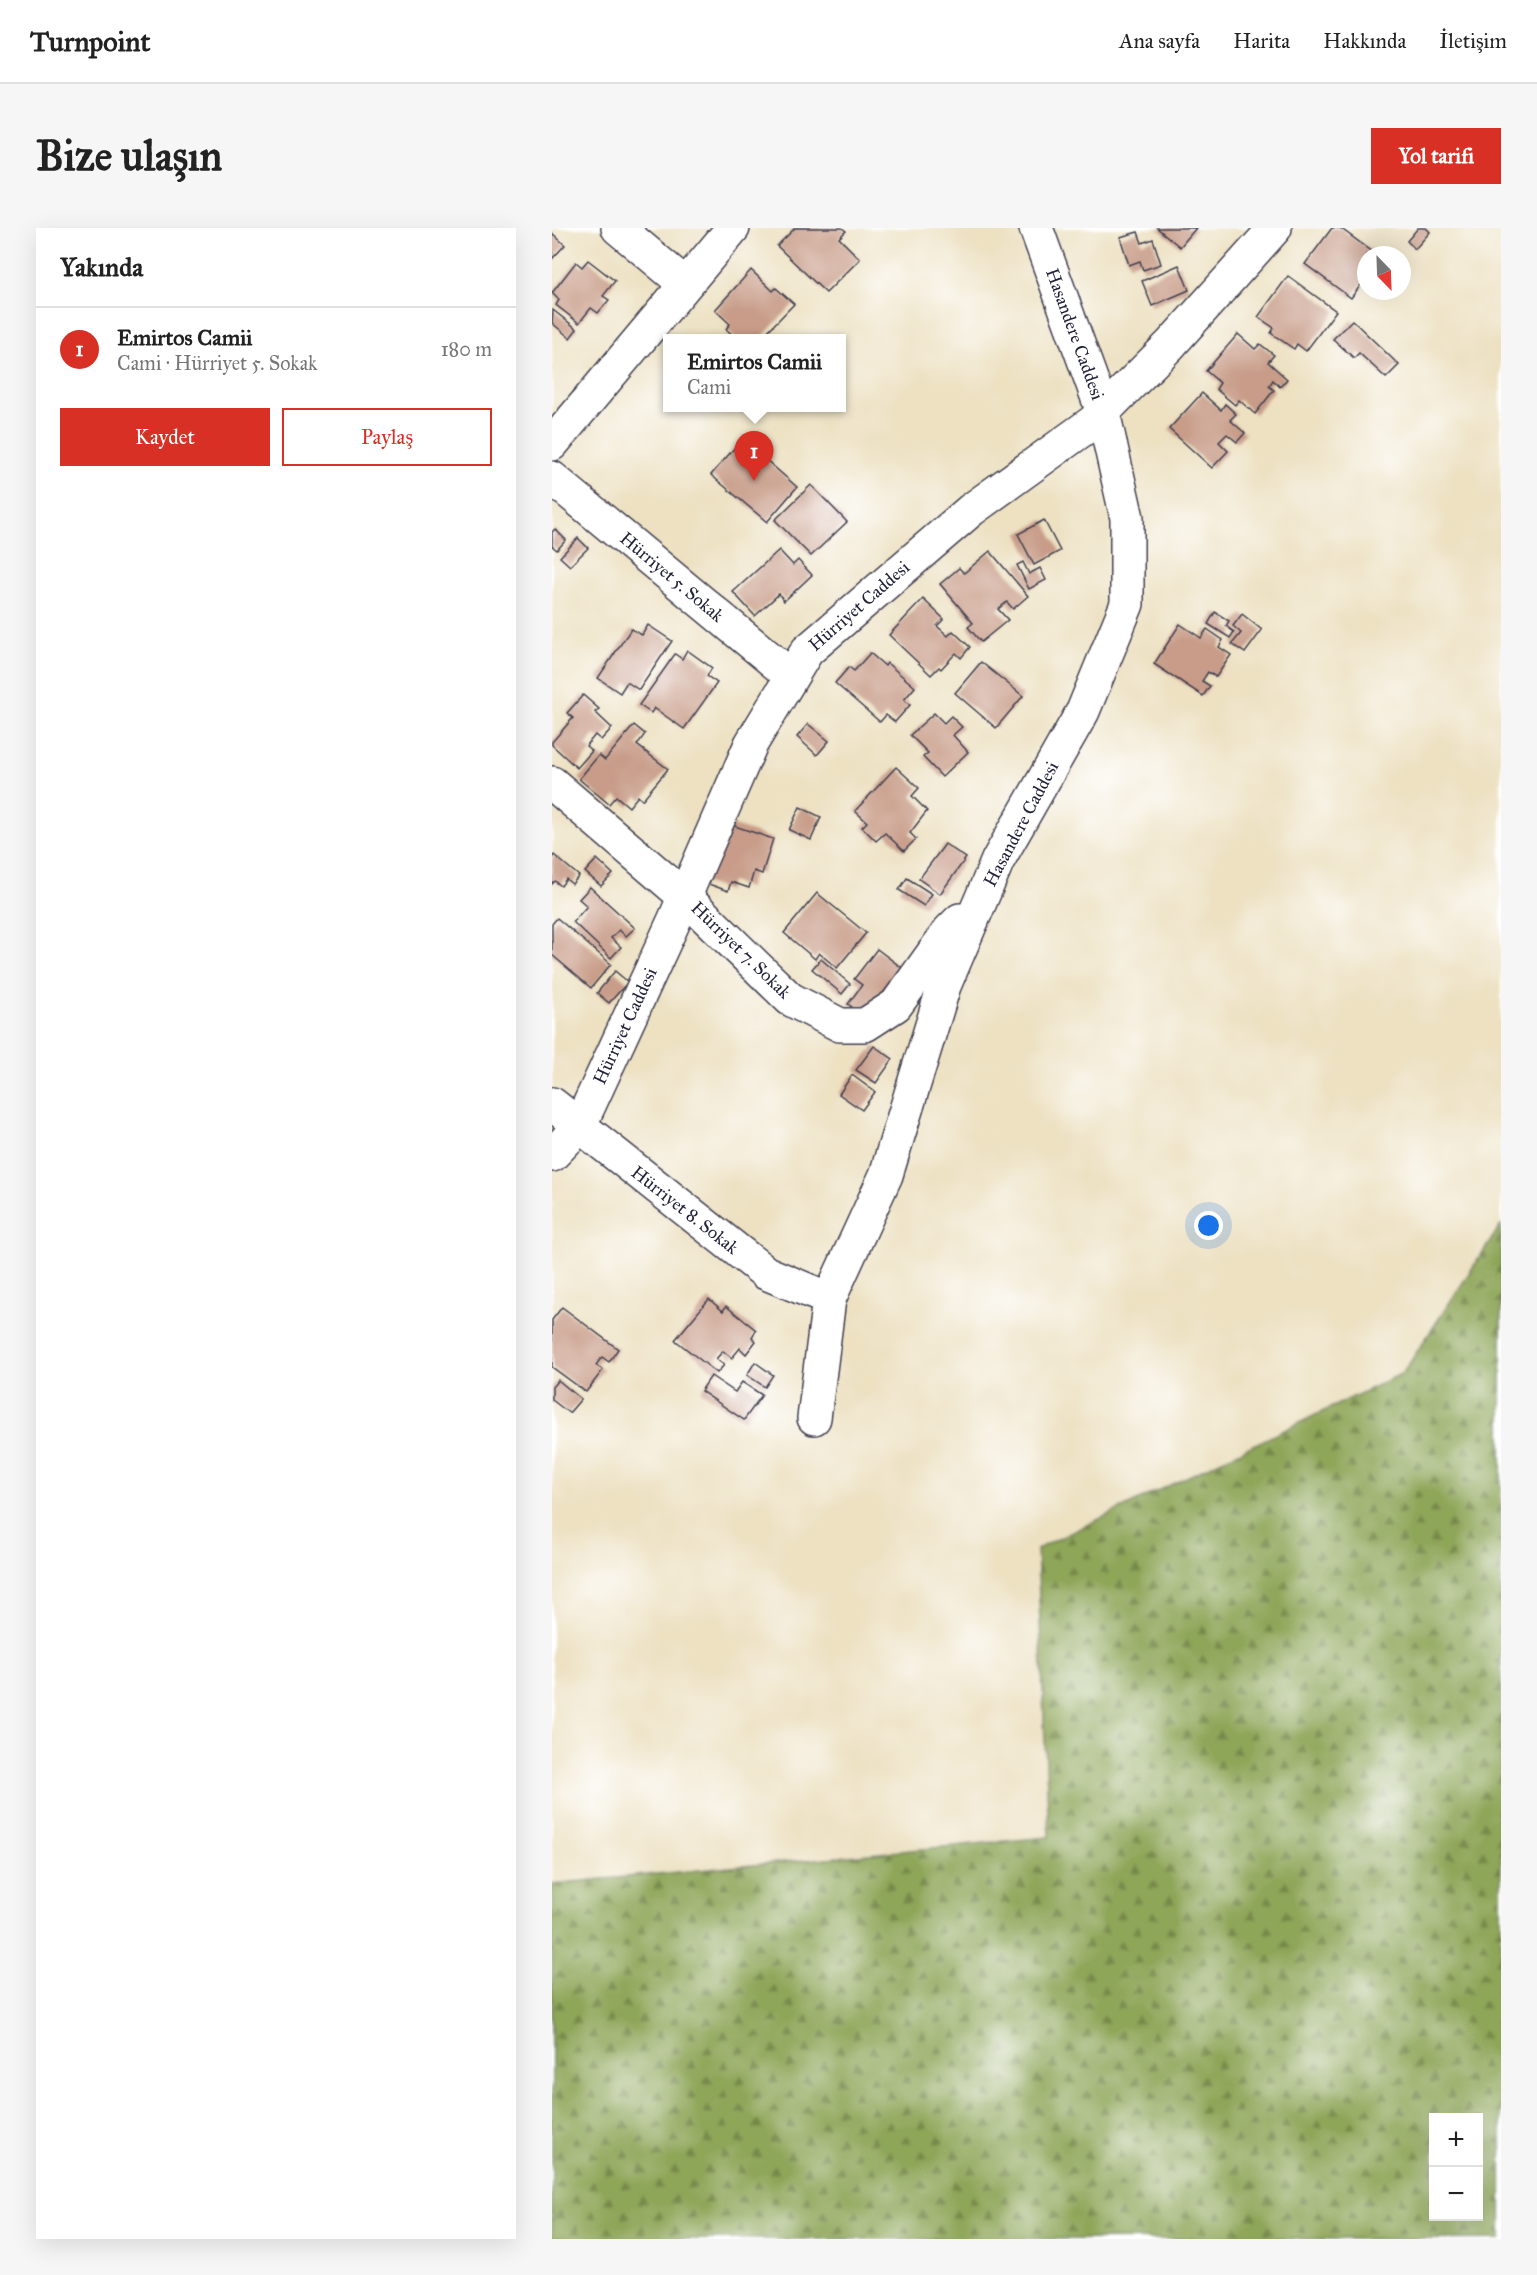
<!DOCTYPE html>
<html lang="tr">
<meta charset="utf-8">
<style>
body{margin:0;font-family:"IM FELL Great Primer",serif;background:#f6f6f6;color:#222}
.controls{position:absolute;right:18px;bottom:18px;display:grid;overflow:hidden;border-radius:0px;box-shadow:0 6px 24px #0002}
.controls button{width:54px;height:54px;display:grid;place-items:center;padding:0;border:0;border-bottom:2px solid #e0e0e0;background:#fff;color:#222;font:30px sans-serif}
.compass{position:absolute;left:805px;top:18px;width:54px;height:54px;border-radius:50%;background:#fff;box-shadow:0 6px 24px #0002;rotate:157deg}
.you{position:absolute;left:657px;top:998px;width:21px;height:21px;margin:-15px;border:4px solid #fff;border-radius:50%;background:#1a73e8;box-shadow:0 0 0 9px #1a73e833}
.badge{display:grid;place-items:center;width:39px;height:39px;border-radius:50%;background:#d93025;color:#fff;font-size:20px;font-weight:700}
.pin{position:absolute;translate:-50% -50px;filter:drop-shadow(0 2px 3px #0008)}
.pin::after{content:'';position:absolute;top:32px;width:21px;height:18px;background:inherit;clip-path:polygon(0 0,100% 0,50% 100%)}
.popup{position:absolute;left:111px;top:106px;width:183px;height:78px;box-sizing:border-box;display:grid;place-content:center;border-radius:0px;background:#fff;filter:drop-shadow(0 2px 4px #0005);font-size:20px;white-space:nowrap;color:#767676}
.popup b{font-size:22px;color:#222}
.popup::after{content:'';position:absolute;left:50%;top:100%;margin-left:-12px;border:12px solid transparent;border-top-color:#fff}
.list{margin:0;padding:0;list-style:none}
h2{display:flex;justify-content:space-between;align-items:center;height:78px;margin:0;padding:0 24px;font-size:26px}
h2 small{font-size:20px;font-weight:400;color:#767676}
.list li{display:grid;grid-template-columns:39px 1fr auto;gap:18px;align-items:center;box-sizing:border-box;height:84px;padding:0 24px;border-top:2px solid #e0e0e0}
.list b{display:block;font-size:22px;white-space:nowrap}
.list p{margin:0;font-size:20px;white-space:nowrap;color:#767676}
.list em{font-size:20px;font-style:normal;color:#767676}
.actions{display:flex;gap:12px;padding:18px 24px}
.actions a{flex:1;padding:14px 0;border:2px solid #d93025;border-radius:0px;text-align:center;font-size:21px;color:#d93025}
.actions .main{background:#d93025;color:#fff}
.map{position:relative;flex:none;width:949px;height:2011px;overflow:hidden;border-radius:0px}
header{display:flex;align-items:center;gap:36px;box-sizing:border-box;height:84px;padding:0 30px;background:#fff;border-bottom:2px solid #e0e0e0}
header strong{font-size:28px}
nav{display:flex;gap:33px;margin-inline-start:auto;font-size:21px}
.intro{display:flex;align-items:center;justify-content:space-between;box-sizing:border-box;height:144px;padding:0 36px}
h1{margin:0;font-size:42px}
.button{padding:15px 27px;border-radius:0px;background:#d93025;color:#fff;font-size:21px;font-weight:700}
main{display:flex;gap:36px;padding:0 36px}
aside{flex:1;background:#fff;border-radius:0px;box-shadow:0 6px 24px #0002}
.map>svg:first-child{display:block}
.forest{fill:url(#forest-firs);stroke:#58644a;stroke-width:1.5;fill-rule:evenodd}
.building{fill:#c89c88}
.lines{fill:none;stroke-linecap:round;stroke-linejoin:round}
.minor-casing{stroke:#403f4f;stroke-width:36}
.minor{stroke:#fff;stroke-width:33}
.labels{text-anchor:middle;dominant-baseline:central;stroke-width:5;stroke-linejoin:round;paint-order:stroke}
.street-label{font-size:18px;fill:#22223b;stroke:#fff}
</style>
<header>
<strong>Turnpoint</strong>
<nav><a>Ana sayfa</a><a>Harita</a><a>Hakkında</a><a>İletişim</a></nav>
</header>
<div class="intro"><h1>Bize ulaşın</h1><a class="button">Yol tarifi</a></div>
<main>
<aside>
<h2>Yakında<small></small></h2>
<ul class="list">
<li><span class="badge">1</span><div><b>Emirtos Camii</b><p>Cami · Hürriyet 5. Sokak</p></div><em>180 m</em></li>
</ul>
<div class="actions"><a class="main">Kaydet</a><a>Paylaş</a></div>
</aside>
<div class="map">
<svg width="949" height="2011" viewBox="0 0 949 2011">
<defs>
<pattern id="forest-firs" width="22" height="20" patternUnits="userSpaceOnUse" patternTransform="scale(1.5)"><rect width="22" height="20" fill="#8ea658"/><path d="M5 1l3.5 6h-7zM16 11l3.5 6h-7z" fill="#74874a"/></pattern>
</defs>
<rect width="100%" height="100%" fill="#fff"/>
<filter id="ink" filterUnits="userSpaceOnUse"><feTurbulence type="fractalNoise" baseFrequency=".0167" numOctaves="2"/><feDisplacementMap in="SourceGraphic" scale="12" xChannelSelector="R" yChannelSelector="G"/><feConvolveMatrix kernelMatrix="1 2 1 2 8 2 1 2 1" color-interpolation-filters="sRGB"/></filter>
<filter id="wash" filterUnits="userSpaceOnUse"><feTurbulence type="fractalNoise" baseFrequency=".008" numOctaves="4" result="noise"/><feDisplacementMap in="SourceGraphic" scale="24" xChannelSelector="R" yChannelSelector="G"/><feGaussianBlur stdDeviation="1.35" result="paint"/><feColorMatrix in="noise" values="0 0 0 0 0 0 0 0 0 0 0 0 0 0 0 0 0 1.4 0 .05"/><feComposite in="paint" operator="in"/></filter>
<g filter="url(#wash)">
<rect width="100%" height="100%" fill="#ede1c2"/>
<path class="forest" d="M949,997V2011H0V1656L497,1609L485,1321L851,1145ZM882,1890H927V1988H882Z"/>
<g id="blocks">
<g class="building">
<polygon points="243,0 290,0 294,3 287,10 308,31 274,65 225,18"/>
<polygon points="605,0 644,0 628,19"/>
<polygon points="780,0 788,0 825,27 814,27 814,56 811,54 799,70 753,36"/>
<polygon points="866,0 874,0 878,4 863,21 855,13"/>
<polygon points="586,4 590,15 601,11 609,36 591,42 588,33 577,37 568,9"/>
<polygon points="0,5 13,17 0,31"/>
<polygon points="36,32 63,53 51,68 57,72 46,85 39,80 27,95 4,77 7,72 0,65 24,34 30,39"/>
<polygon points="627,37 637,62 600,78 590,53"/>
<polygon points="199,42 221,63 224,60 242,76 209,110 184,110 174,101 178,96 163,82"/>
<polygon points="736,48 784,83 754,123 745,116 742,121 719,105 722,100 706,89"/>
<polygon points="1,82 25,101 18,110 0,95"/>
<polygon points="800,92 847,137 834,150 807,125 802,130 781,111"/>
<polygon points="686,106 703,121 708,116 722,127 716,134 735,151 728,159 721,152 717,158 722,162 703,186 687,172 683,177 664,161 668,155 654,143"/>
<polygon points="650,165 669,182 673,176 684,186 678,192 693,205 685,214 675,206 667,214 676,223 660,240 617,201"/>
<polygon points="192,209 214,228 212,230 245,259 215,294 159,247"/>
<polygon points="259,257 295,294 259,328 223,292"/>
<polygon points="492,292 508,323 482,337 466,306"/>
<polygon points="3,301 14,312 5,322 0,318 0,304"/>
<polygon points="26,310 36,320 18,338 8,329"/>
<polygon points="227,322 241,337 246,332 260,347 232,373 227,366 203,388 181,364"/>
<polygon points="438,323 476,368 461,381 455,374 446,381 456,392 429,414 416,399 421,395 388,356 407,340 412,345"/>
<polygon points="471,334 477,346 488,340 494,352 477,361 465,337"/>
<polygon points="371,371 392,391 385,398 396,408 401,403 418,419 409,430 404,425 389,441 387,439 379,447 337,407"/>
<polygon points="663,384 677,393 674,398 682,404 678,410 656,396"/>
<polygon points="690,386 710,402 693,425 680,416 689,405 681,398"/>
<polygon points="628,396 649,410 655,401 671,412 667,419 679,427 664,449 656,444 650,453 658,458 651,468 602,436"/>
<polygon points="96,397 120,413 87,462 75,454 68,465 46,450 79,401 90,407"/>
<polygon points="135,422 160,440 155,448 165,455 132,501 102,480 99,485 87,477 123,426 130,431"/>
<polygon points="318,425 333,438 335,435 363,459 352,472 358,477 343,494 334,487 328,494 283,455 297,439 302,443"/>
<polygon points="429,434 471,468 444,500 403,465"/>
<polygon points="31,467 47,481 43,484 60,500 49,512 43,507 34,518 40,523 25,540 0,517 0,514 21,490 15,485"/>
<polygon points="382,485 392,495 399,488 410,499 401,507 416,524 390,549 371,529 376,525 358,507"/>
<polygon points="256,496 277,513 265,527 245,509"/>
<polygon points="82,497 93,506 85,517 116,541 90,572 86,568 77,579 64,568 57,576 27,551 47,527 53,532"/>
<polygon points="344,539 367,560 360,568 375,583 358,605 364,611 352,623 333,605 324,613 310,599 315,594 303,583"/>
<polygon points="248,579 269,589 259,612 237,602"/>
<polygon points="171,594 221,611 210,646 202,643 197,660 179,654 176,663 151,654"/>
<polygon points="393,616 414,630 388,666 367,651"/>
<polygon points="2,627 27,648 20,656 14,651 9,658 3,653 0,656 0,630"/>
<polygon points="45,631 61,646 49,658 33,644"/>
<polygon points="355,650 380,666 372,678 347,662"/>
<polygon points="38,659 83,700 74,708 67,702 59,710 69,719 59,730 21,694 35,678 27,671"/>
<polygon points="265,665 314,705 285,740 267,725 263,731 232,705"/>
<polygon points="5,690 59,736 39,760 0,727 0,696"/>
<polygon points="325,721 350,740 313,789 296,776 310,757 302,751"/>
<polygon points="269,731 298,756 290,766 260,741"/>
<polygon points="63,743 76,754 57,775 45,765"/>
<polygon points="322,818 341,831 324,855 304,842"/>
<polygon points="300,847 323,864 310,882 287,866"/>
<polygon points="157,1071 171,1083 174,1078 204,1102 200,1109 204,1113 194,1126 188,1120 180,1130 171,1123 164,1131 172,1137 165,1145 123,1112"/>
<polygon points="10,1079 66,1121 57,1134 50,1129 44,1137 51,1142 34,1164 0,1139 0,1092"/>
<polygon points="203,1134 221,1147 213,1159 195,1147"/>
<polygon points="159,1148 183,1164 190,1154 210,1167 192,1192 149,1163"/>
<polygon points="6,1152 29,1171 17,1185 0,1172 0,1159"/>
</g>
</g>
</g>
<g filter="url(#ink)">
<use href="#blocks" fill-opacity="0" stroke="#403f4f" stroke-width="1.5"/>
<g class="lines">
<g class="minor-casing">
<g id="minor">
<polyline points="66,0 133,56"/>
<polyline points="0,216 181,0"/>
<polyline points="0,250 239,448"/>
<polyline points="0,555 133,669 238,771 288,797 313,797 344,777 397,703 408,692"/>
<polyline points="0,876 214,1045 277,1071"/>
<polyline points="0,927 27,899 122,693 199,516 255,423 419,282 541,194 618,117 723,0"/>
<polyline points="262,1190 277,1071 334,947 392,758 446,632 531,483 575,376 575,290 551,184 484,0"/>
</g>
</g>
<use href="#minor" class="minor"/>
</g>
</g>
<g class="labels">
<g class="street-label">
<text transform="translate(523 106) rotate(70)">Hasandere Caddesi</text>
<text transform="translate(120 349) rotate(40)">Hürriyet 5. Sokak</text>
<text transform="translate(307 378) rotate(-41)">Hürriyet Caddesi</text>
<text transform="translate(469 596) rotate(-62)">Hasandere Caddesi</text>
<text transform="translate(189 722) rotate(44)">Hürriyet 7. Sokak</text>
<text transform="translate(73 798) rotate(-65)">Hürriyet Caddesi</text>
<text transform="translate(133 982) rotate(38)">Hürriyet 8. Sokak</text>
</g>
</g>
</svg>
<div class="controls">
<button>+</button>
<button>−</button>
</div>
<svg class="compass" viewBox="-18 -18 36 36"><path d="M0-13l5 13h-10z" fill="#e53935"/><path d="M0 13l5-13h-10z" fill="#767676"/></svg>
<div class="you"></div>
<div class="pin badge" style="left:202px;top:253px">1</div>
<div class="popup"><b>Emirtos Camii</b>Cami</div>
</div>
</main>
